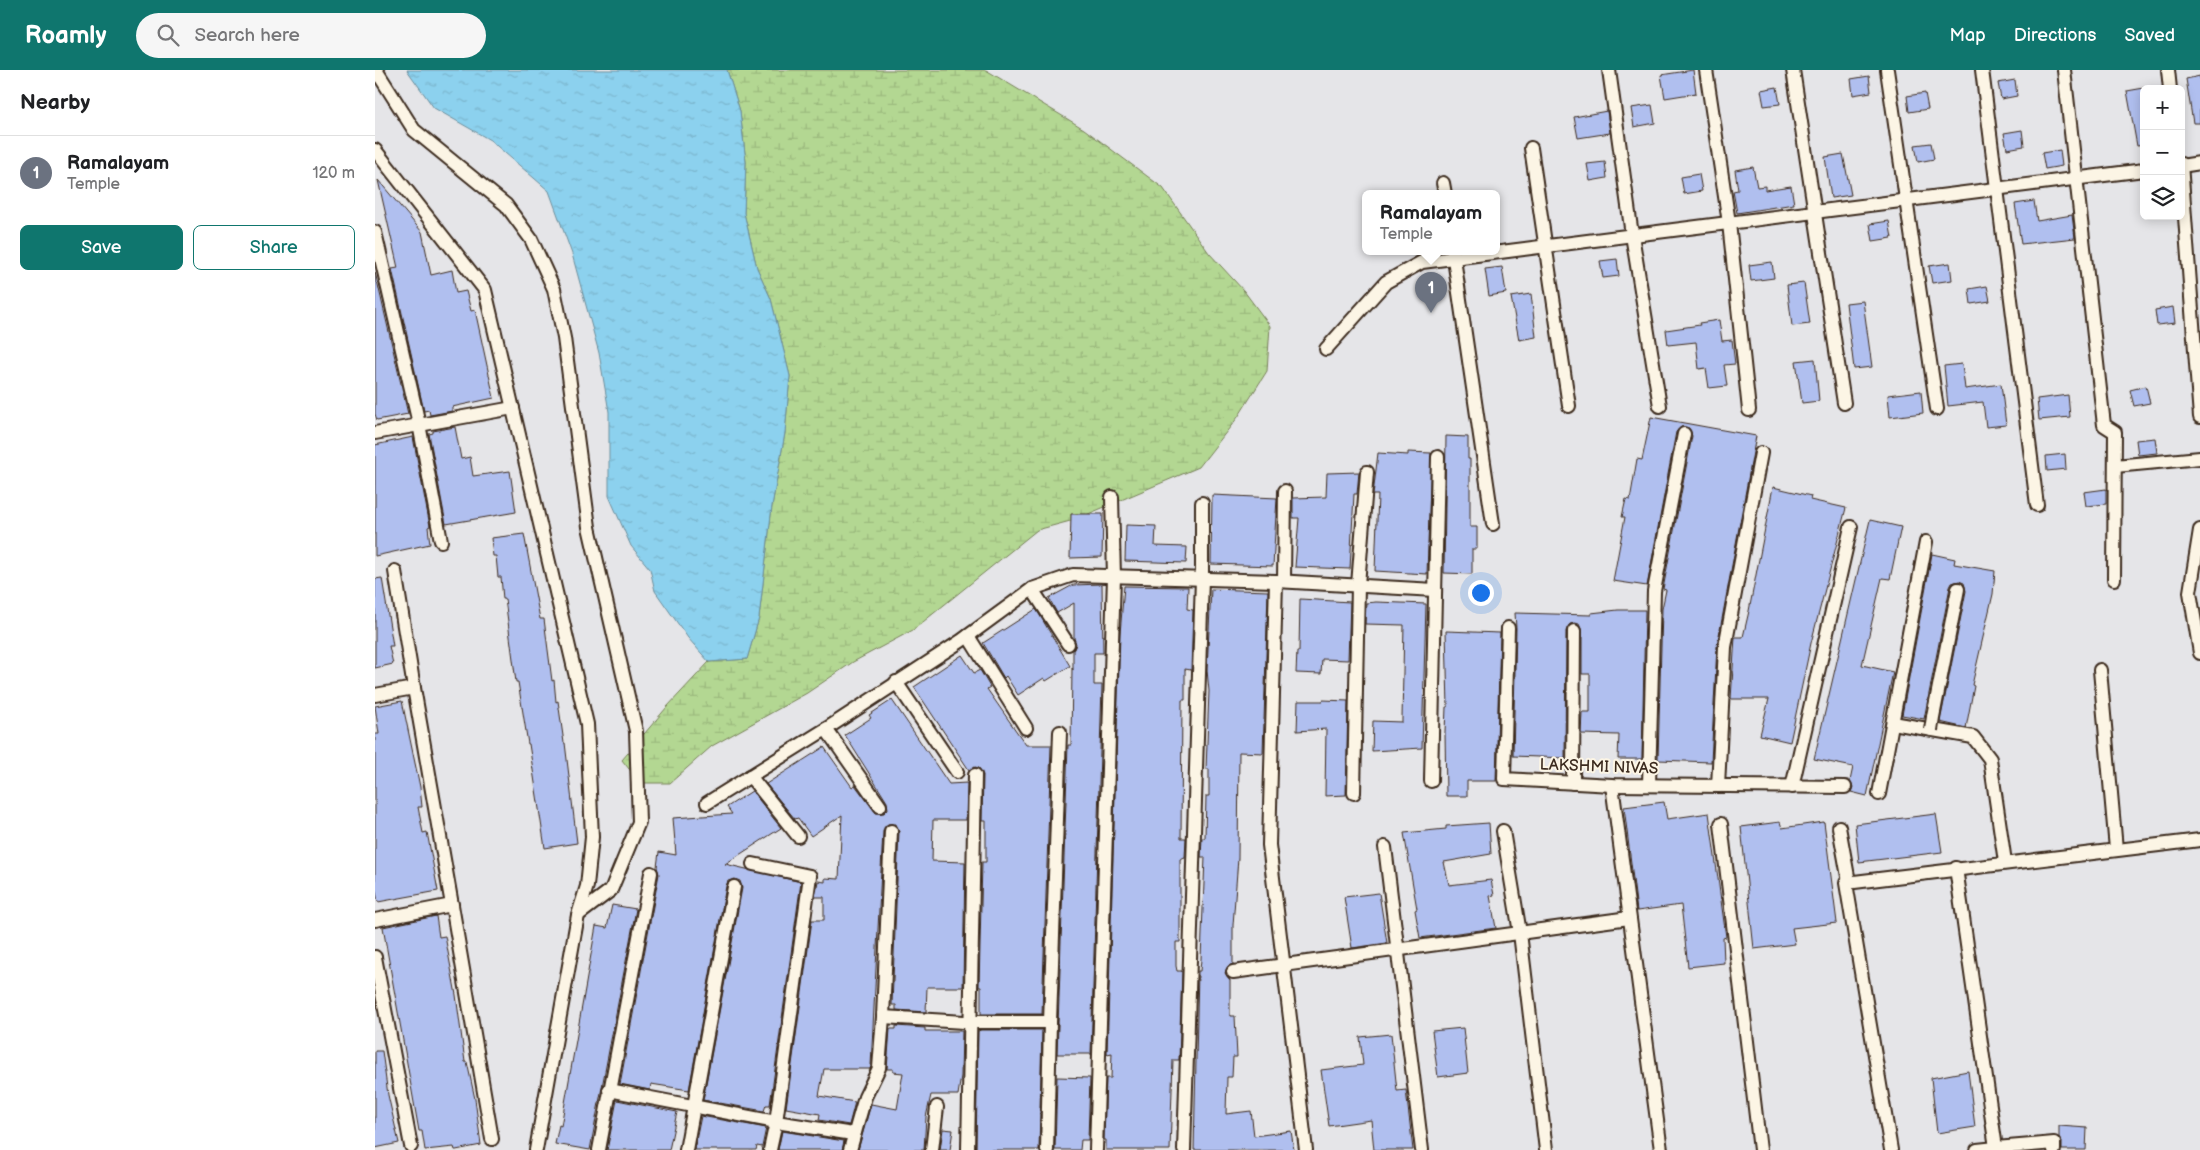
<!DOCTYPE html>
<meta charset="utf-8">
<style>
body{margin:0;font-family:"Balsamiq Sans",sans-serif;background:#f6f6f6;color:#202124}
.controls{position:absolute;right:15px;top:15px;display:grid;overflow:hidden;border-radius:8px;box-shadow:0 2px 12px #0003}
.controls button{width:45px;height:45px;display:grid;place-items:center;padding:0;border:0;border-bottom:1px solid #e0e0e0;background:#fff;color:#202124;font:25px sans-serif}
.you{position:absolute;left:1105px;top:522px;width:18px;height:18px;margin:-12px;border:4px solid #fff;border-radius:50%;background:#1a73e8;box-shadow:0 0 0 8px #1a73e833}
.badge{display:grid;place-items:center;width:32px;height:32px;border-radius:50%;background:#0f766e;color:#fff;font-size:16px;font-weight:700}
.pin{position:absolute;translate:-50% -41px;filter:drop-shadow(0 1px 2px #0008)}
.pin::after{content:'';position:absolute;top:26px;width:18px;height:15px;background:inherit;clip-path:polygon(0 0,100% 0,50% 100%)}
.popup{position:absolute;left:987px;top:120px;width:138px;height:65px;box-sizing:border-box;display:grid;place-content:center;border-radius:8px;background:#fff;filter:drop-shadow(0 1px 4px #0005);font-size:16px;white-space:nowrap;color:#757577}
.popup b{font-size:19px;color:#202124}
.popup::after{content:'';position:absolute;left:50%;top:100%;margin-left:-10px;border:10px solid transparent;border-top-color:#fff}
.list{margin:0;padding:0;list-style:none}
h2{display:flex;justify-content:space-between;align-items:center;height:65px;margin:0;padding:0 20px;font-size:21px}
h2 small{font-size:16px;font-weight:400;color:#757577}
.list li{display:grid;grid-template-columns:32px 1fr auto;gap:15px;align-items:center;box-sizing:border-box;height:75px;padding:0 20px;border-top:1px solid #e0e0e0}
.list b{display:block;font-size:19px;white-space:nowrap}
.list p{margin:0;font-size:16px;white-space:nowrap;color:#757577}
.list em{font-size:16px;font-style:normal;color:#757577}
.actions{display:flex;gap:10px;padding:15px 20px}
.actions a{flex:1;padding:11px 0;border:1px solid #0f766e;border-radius:8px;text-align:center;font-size:18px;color:#0f766e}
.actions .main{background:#0f766e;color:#fff}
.icon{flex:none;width:28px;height:28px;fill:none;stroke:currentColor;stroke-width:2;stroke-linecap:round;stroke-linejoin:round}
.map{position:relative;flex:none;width:1825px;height:1080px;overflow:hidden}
header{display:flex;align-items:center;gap:30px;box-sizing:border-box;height:70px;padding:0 25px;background:#0f766e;color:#fff}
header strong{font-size:24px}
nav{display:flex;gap:28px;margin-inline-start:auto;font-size:18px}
.search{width:350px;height:45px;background:#f6f6f6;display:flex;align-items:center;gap:12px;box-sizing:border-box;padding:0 18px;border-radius:28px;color:#757577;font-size:19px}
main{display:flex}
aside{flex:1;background:#fff}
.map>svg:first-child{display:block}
.wetland{fill:url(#wetland-marsh);stroke:#778058}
.water{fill:url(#water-ripples);stroke:#6c8e9b}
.building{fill:#b0bfef;stroke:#3b2a1e}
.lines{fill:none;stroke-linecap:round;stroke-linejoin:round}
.minor-casing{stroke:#3b2a1e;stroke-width:16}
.minor{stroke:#fcf5e5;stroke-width:12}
.minor-bridge-casing{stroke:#3b2a1e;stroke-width:16;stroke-linecap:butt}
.minor-bridge{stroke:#fcf5e5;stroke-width:12}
.labels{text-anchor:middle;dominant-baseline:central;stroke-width:4;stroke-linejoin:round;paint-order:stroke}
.street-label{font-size:16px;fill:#3b2a1e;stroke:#fcf5e5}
</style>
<header>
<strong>Roamly</strong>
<div class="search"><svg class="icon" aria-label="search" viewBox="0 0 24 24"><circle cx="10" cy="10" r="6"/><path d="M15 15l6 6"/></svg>Search here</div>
<nav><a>Map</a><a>Directions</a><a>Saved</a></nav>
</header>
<main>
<aside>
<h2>Nearby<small></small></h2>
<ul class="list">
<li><span class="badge" style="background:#6b7280">1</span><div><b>Ramalayam</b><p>Temple</p></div><em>120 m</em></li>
</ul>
<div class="actions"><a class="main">Save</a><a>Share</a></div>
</aside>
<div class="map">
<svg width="1825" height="1080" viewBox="0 0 1825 1080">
<defs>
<pattern id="wetland-marsh" width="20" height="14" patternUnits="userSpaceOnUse" patternTransform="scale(1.25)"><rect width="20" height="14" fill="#b3d792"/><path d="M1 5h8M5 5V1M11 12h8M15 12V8" fill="none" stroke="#9bb97d"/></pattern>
<pattern id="water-ripples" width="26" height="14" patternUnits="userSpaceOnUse" patternTransform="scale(1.25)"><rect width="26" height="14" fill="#8cd1ee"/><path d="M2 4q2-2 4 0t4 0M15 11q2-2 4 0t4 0" fill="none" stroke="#7ab4cc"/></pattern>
</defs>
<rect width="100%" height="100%" fill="#e5e5e8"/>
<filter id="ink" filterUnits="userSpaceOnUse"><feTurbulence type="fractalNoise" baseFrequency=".02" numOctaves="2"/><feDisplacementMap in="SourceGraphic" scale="10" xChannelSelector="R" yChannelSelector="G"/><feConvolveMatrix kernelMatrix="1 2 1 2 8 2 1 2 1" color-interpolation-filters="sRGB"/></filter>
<g filter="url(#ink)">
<polygon class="wetland" points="352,0 611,0 709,59 788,118 834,183 869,221 895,256 892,301 863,347 824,397 699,450 662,460 538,560 478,592 432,623 337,676 295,713 265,713 247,690 292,637 334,592 372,589 384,548 397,436 410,363 415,306 396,229 382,198 369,143 371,92 365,41"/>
<polygon class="water" points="32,0 352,0 365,41 371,92 369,143 382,198 396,229 415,306 410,363 397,436 384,548 372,589 334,592 313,568 280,521 275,499 256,476 234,426 234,342 224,283 197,184 174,121 115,70 59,38"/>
<g class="building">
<polygon points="1318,0 1321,23 1290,28 1286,5"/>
<polygon points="1494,6 1496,22 1478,25 1476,9"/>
<polygon points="1825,6 1825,53 1818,53 1811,9"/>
<polygon points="1640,10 1642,26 1626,29 1623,13"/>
<polygon points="1402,17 1405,34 1389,36 1386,20"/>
<polygon points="1769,18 1769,75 1762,76 1752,21"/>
<polygon points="1550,23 1553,39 1534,42 1532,26"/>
<polygon points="1277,35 1280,53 1259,57 1256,38"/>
<polygon points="1232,41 1235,63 1203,68 1199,47"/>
<polygon points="1647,60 1649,76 1632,79 1629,63"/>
<polygon points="1556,73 1559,89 1543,92 1540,75"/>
<polygon points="1685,80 1687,96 1670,99 1667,83"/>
<polygon points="1468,84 1476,125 1456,128 1450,87"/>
<polygon points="1230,92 1232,108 1215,111 1212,94"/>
<polygon points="1378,97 1382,117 1390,116 1390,120 1416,116 1419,134 1362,143 1358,121 1363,120 1360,100"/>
<polygon points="1324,104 1327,121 1309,124 1306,107"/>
<polygon points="3,110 47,162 56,205 77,200 81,223 91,221 96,241 100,240 119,328 77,337 77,341 55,345 54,340 49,341 17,199 23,198"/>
<polygon points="1659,131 1662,151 1697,145 1700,168 1646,174 1640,134"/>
<polygon points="1514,151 1517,168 1498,171 1495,154"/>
<polygon points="1242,189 1244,206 1228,208 1225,191"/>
<polygon points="1397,192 1399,208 1376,211 1374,195"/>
<polygon points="1575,193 1577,210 1557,213 1554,196"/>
<polygon points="1127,197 1131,223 1114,226 1110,199"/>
<polygon points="0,202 33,344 2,350 0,344"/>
<polygon points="1429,213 1435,254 1417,256 1412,215"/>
<polygon points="1612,216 1615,231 1596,234 1594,219"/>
<polygon points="1156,224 1161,267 1144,270 1136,227"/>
<polygon points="1488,231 1497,297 1479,299 1471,233"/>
<polygon points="1798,237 1800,253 1782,255 1780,240"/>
<polygon points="1344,250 1347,271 1357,270 1360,294 1349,295 1352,316 1334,318 1331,298 1324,299 1321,272 1293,275 1291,260 1325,255 1324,253"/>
<polygon points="1440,289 1444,331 1427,333 1421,291"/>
<polygon points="1587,294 1590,319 1626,314 1631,355 1611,357 1608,332 1573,336 1569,296"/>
<polygon points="1771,316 1775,333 1759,336 1755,320"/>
<polygon points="1546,321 1548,343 1515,347 1513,325"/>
<polygon points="1693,325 1695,347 1664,350 1662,329"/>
<polygon points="1276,347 1381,366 1342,576 1336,692 1283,690 1287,539 1291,520 1288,519 1317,366 1314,358 1306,357 1301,362 1272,516 1238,511 1250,447 1247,447 1251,429 1255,430 1262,389 1267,390"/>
<polygon points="80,357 86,389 95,387 98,406 135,401 141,442 71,454 54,364 58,363 58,361"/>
<polygon points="1071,366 1093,367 1093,389 1095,389 1095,457 1102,457 1102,479 1097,479 1097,504 1069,503"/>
<polygon points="38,367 55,456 53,457 55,474 0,486 0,375"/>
<polygon points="1780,368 1782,383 1763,385 1761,370"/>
<polygon points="1033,382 1056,383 1052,504 1000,501 1003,425 998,425 1003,383 1033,385"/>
<polygon points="1690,384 1691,399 1672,401 1671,386"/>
<polygon points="984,402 982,424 979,424 975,499 920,497 924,448 918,448 918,428 951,427 952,403"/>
<polygon points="1398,417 1436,426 1435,430 1471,438 1436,573 1415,672 1385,665 1394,629 1356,629 1360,567 1368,567 1374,541"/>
<polygon points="1731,419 1731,434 1711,436 1709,422"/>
<polygon points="837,425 902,428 898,496 836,494"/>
<polygon points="696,444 728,444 727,487 695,488"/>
<polygon points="1495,450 1526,457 1515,509 1507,508 1487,595 1518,602 1492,726 1476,722 1478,717 1475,711 1478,697 1439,689"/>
<polygon points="751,455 781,456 780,476 812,477 811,493 750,491"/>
<polygon points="149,464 165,549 169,549 177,611 179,610 181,632 183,631 189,673 190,673 202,773 170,778 154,674 153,674 143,612 141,612 130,529 128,529 126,507 123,507 121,486 118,486 116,468"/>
<polygon points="1557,484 1580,489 1579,494 1620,501 1618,524 1597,615 1599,616 1591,658 1565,652 1591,521 1589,513 1584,511 1577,513 1575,517 1549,649 1527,645"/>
<polygon points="7,508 18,576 14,576 18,594 0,598 0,509"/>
<polygon points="727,514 728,583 719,583 719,615 727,615 716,984 682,984 693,675 696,675 697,598 698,600 698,580 701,574 699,568 699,533 682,543 674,528 698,515"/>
<polygon points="749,516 813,517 812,539 818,540 816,600 810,599 810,630 807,630 806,768 811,768 810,787 805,789 805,872 801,872 801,896 802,901 807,901 804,990 798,990 795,1080 731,1080 731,1070 729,1070 731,1008 736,1008 737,983 732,984 745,564"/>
<polygon points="836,519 893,521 888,683 864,682 863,788 858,855 858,894 853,896 850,903 855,910 855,946 860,946 862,987 858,987 857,1007 852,1007 851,1044 876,1041 879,1066 916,1061 919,1080 819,1080 823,901 825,901 826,889 829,813 830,787 826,787 827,768 830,768 831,726 834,726 834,699 831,699 834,621 832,600"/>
<polygon points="925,529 975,532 973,590 947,589 946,604 921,603 922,581 924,581"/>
<polygon points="1001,532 1051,534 1047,678 997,681 998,651 1027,652 1027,649 1029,555 990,554 991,533"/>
<polygon points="661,539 695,596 671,611 669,608 643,625 631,606 629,608 608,573"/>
<polygon points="1243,540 1270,540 1267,689 1243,689 1244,665 1206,664 1207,642 1215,642 1215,604 1207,604 1207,561 1204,554 1200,553 1195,554 1191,561 1190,688 1138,686 1141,558 1140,543 1216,545 1216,543"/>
<polygon points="1071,561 1125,563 1121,711 1092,711 1092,726 1071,726 1070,662 1071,637 1073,637"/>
<polygon points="587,585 599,603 605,600 615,617 612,619 651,675 676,675 667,944 606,944 606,917 604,917 607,792 611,792 611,751 607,751 608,705 604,698 600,697 594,700 539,617"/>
<polygon points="517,630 574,714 592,713 591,750 558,750 557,791 590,792 588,917 552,917 551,942 521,940 521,935 517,935 524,761 521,754 513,754 508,761 496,996 495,999 449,999 444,1026 480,1032 474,1055 444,1050 445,1044 411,1038 437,850 449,850 449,827 440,827 443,811 450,812 450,808 464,809 467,745 436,766 423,748 420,749 391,714 449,677 477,717 480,715 501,743 509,743 513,739 512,732 470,665 496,648 494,645"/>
<polygon points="948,630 973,631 971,725 950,726 951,659 922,661 923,631 948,631"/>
<polygon points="27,631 45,717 47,737 43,737 48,763 52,762 63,821 3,832 0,817 0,664 4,664 0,636"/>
<polygon points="377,721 406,758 350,794 426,812 395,1035 391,1035 389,1041 328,1030 367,818 365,811 360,809 353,811 351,816 314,1020 276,1014 275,1020 245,1014 284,804 282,797 284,782 301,785 298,748 357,744 352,737"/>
<polygon points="1289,732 1292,749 1334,743 1351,867 1348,868 1349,893 1313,897 1306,835 1262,841 1249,737"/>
<polygon points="1561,744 1567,782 1484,792 1480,754"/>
<polygon points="1405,752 1407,758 1449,752 1462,853 1417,858 1420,874 1379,879 1366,757"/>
<polygon points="1114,753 1116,784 1069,792 1074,815 1116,810 1119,825 1115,826 1121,858 1045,868 1040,840 1042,839 1029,763 1071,759 1071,756"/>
<polygon points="1004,823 1012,873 977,878 969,827"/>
<polygon points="237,835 261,839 215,1080 180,1074 184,1055 186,1056 221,856 232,858"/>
<polygon points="61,846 64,867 70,866 81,925 90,992 92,992 100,1029 106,1075 81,1080 80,1080 79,1077 50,1080 47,1061 44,1061 8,857"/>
<polygon points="521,956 550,958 550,961 587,961 586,1006 583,1025 556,1025 551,1047 549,1080 483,1080 496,1034 522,1039 528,1003 518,1002 518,999 512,999 515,959 521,959"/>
<polygon points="1088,958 1093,1003 1063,1007 1057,961"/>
<polygon points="606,960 667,960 664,1080 601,1080 603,961"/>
<polygon points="1016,964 1022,1021 1031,1020 1038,1080 999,1080 996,1050 954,1056 946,1000 988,995 985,967"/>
<polygon points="0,981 7,981 13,1025 24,1073 0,1078"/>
<polygon points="1593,1001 1600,1057 1562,1063 1556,1008"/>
<polygon points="682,1007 715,1008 713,1070 706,1070 705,1080 680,1080"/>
<polygon points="242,1030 302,1042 294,1080 232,1080"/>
<polygon points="326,1046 391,1058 387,1077 382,1076 381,1080 319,1080"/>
<polygon points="1684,1056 1712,1058 1711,1080 1687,1080 1687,1072 1684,1067"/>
<polygon points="568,1059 578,1060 575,1080 565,1080"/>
<polygon points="407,1061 469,1071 467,1080 403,1080"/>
</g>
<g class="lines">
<g class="minor-casing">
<g id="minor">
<polyline points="1,0 39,60 131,135 156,169 179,219 189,268 214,457 261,661 264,752 236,820 203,845"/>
<polyline points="1234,0 1257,165 1285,336"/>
<polyline points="1331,0 1354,153 1374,340"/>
<polyline points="1418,0 1469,333"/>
<polyline points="1512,0 1562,339"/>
<polyline points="1607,0 1662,435"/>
<polyline points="1689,0 1729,355 1740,362 1739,509"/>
<polyline points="1793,0 1795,19"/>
<polyline points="1156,78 1194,336"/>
<polyline points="0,80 110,220 212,654 217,767 212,816 203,845 161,1080"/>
<polyline points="1806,94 1825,347"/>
<polyline points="1806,96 1825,93"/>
<polyline points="1068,113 1070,124"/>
<polyline points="0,162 44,354 66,471"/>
<polyline points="1078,182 1118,454"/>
<polyline points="951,279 1011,212 1047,192 1769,100"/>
<polyline points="0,363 138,338"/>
<polyline points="1740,396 1825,388"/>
<polyline points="1825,460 1815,522 1825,583"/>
<polyline points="20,501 39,618"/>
<polyline points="901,511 894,775 931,1080"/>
<polyline points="909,511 910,421"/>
<polyline points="657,519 693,574"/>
<polyline points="1133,558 1129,709 1237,715 1470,717"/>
<polyline points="593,566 651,658"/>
<polyline points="1725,600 1741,779"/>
<polyline points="521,612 582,702"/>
<polyline points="0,625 39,618 77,835 0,850"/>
<polyline points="1558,647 1583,519"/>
<polyline points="1518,653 1598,667 1615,689 1630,792"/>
<polyline points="451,659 505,736"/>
<polyline points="375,706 423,766"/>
<polyline points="1056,711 1063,387"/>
<polyline points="1198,713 1199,561"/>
<polyline points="1237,715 1286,1080"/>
<polyline points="1274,715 1279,521 1309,364"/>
<polyline points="1343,716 1350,577 1386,383"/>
<polyline points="1417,717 1476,457"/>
<polyline points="979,723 983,515 992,402"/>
<polyline points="1504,724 1551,472"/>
<polyline points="332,733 451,659 586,571 657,519 698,505 901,511 1060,520"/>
<polyline points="1346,754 1385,1080"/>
<polyline points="1464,757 1474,812"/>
<polyline points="1128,761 1145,863 1171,1080"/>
<polyline points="1010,777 1047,1080"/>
<polyline points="378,794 435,806 401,1052 395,1080"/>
<polyline points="1581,798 1621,1078 1602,1080"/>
<polyline points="77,835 117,1069"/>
<polyline points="0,887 36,1076"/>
<polyline points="858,902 1254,848"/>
<polyline points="508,947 589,952 675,952"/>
<polyline points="234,1020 401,1052 478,1064"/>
<polyline points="1621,1078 1679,1073 1679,1080"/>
<polyline points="224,1080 276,803"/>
<polyline points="311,1080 359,817"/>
<polyline points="475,1080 490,1027 504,998 508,947 516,761"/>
<polyline points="557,1080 562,1037"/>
<polyline points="593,1080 600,705"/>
<polyline points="672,1080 675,952 685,662"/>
<polyline points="721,1080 739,507 737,427"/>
<polyline points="809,1080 827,508 827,433"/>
<polyline points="1516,1080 1471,813 1825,770"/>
</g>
</g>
<use href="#minor" class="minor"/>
<g class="minor-bridge-casing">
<polyline id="minor-bridge" points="1556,660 1558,647"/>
</g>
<use href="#minor-bridge" class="minor-bridge"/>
</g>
</g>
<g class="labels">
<g class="street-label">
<text transform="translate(1224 697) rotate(2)">LAKSHMI NIVAS</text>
</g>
</g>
</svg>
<div class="controls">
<button>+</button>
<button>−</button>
<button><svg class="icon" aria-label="layers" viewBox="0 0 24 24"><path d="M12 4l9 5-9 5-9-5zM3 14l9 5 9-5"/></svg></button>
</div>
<div class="you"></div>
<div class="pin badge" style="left:1056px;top:243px;background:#6b7280">1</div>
<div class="popup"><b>Ramalayam</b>Temple</div>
</div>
</main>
